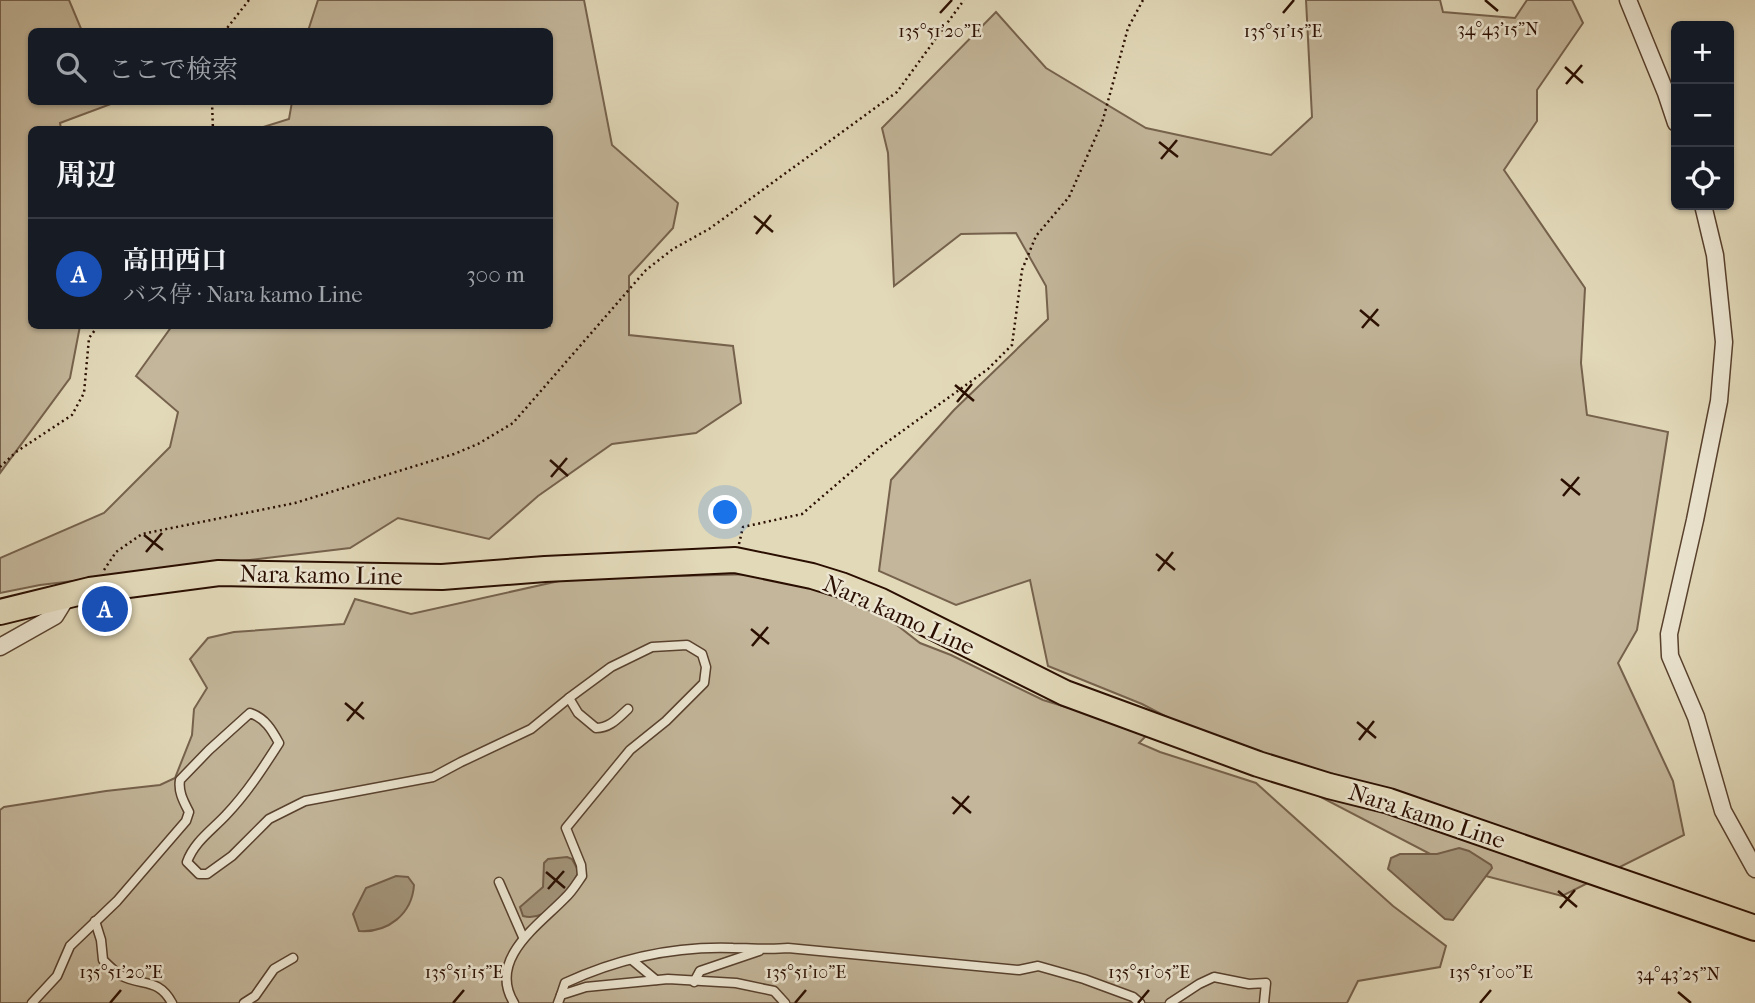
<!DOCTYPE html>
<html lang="ja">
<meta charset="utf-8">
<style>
body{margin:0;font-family:"IM FELL French Canon","Noto Serif JP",serif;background:#242831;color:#f1f3f6}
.controls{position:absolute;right:21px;top:21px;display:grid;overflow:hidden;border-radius:10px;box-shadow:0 2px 5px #0004}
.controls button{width:63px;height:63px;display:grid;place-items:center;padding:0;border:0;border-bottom:2px solid #363941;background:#171b24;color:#f1f3f6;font:35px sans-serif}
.you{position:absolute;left:726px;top:513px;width:24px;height:24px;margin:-18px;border:5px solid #fff;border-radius:50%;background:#1a73e8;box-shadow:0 0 0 10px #1a73e833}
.badge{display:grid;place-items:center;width:46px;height:46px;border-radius:50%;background:#8c9099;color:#fff;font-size:23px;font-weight:700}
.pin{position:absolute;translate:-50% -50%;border:4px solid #fff;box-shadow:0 2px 7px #0006}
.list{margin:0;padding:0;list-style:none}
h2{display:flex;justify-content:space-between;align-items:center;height:91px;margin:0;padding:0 28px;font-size:30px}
h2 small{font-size:23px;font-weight:400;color:#9ea1a6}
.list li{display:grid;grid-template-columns:46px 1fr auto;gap:21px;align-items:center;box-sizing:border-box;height:112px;padding:0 28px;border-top:2px solid #363941}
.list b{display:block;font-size:26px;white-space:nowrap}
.list p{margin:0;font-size:23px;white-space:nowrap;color:#9ea1a6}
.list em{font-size:23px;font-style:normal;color:#9ea1a6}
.icon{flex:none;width:38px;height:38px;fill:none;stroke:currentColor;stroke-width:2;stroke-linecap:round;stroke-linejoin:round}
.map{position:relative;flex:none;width:1755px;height:1003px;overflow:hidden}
.search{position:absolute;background:#171b24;box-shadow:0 2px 5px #0004;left:28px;top:28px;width:525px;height:77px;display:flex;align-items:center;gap:18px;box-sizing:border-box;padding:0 24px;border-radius:10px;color:#9ea1a6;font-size:26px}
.panel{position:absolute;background:#171b24;box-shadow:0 2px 5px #0004;left:28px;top:126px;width:525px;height:203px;border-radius:10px}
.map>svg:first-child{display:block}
.green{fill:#c3b69a;stroke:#76624d;stroke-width:2}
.water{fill:#a3947a;stroke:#735e49;stroke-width:2}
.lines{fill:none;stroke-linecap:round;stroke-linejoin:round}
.service-casing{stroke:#58412e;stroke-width:11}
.minor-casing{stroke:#58412e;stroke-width:19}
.primary-casing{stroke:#2a0e00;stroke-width:28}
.path{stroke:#2a0e00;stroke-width:2.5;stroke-dasharray:2 3.5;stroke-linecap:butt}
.service{stroke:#ece6d2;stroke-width:8}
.minor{stroke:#ece6d2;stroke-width:16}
.primary{stroke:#e2d9b9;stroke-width:24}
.ticks{fill:none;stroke:#2a0e00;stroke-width:2.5}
.labels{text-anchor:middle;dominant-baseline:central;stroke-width:5;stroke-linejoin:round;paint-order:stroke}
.street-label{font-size:24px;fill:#2a0e00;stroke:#ece6d2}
.ticks-label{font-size:18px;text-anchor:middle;fill:#2a0e00;stroke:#ece6d2;stroke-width:5;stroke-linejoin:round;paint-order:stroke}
</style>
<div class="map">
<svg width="1755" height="1003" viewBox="0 0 1755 1003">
<rect width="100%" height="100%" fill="#e2d9b9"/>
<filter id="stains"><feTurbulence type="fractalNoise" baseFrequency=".00286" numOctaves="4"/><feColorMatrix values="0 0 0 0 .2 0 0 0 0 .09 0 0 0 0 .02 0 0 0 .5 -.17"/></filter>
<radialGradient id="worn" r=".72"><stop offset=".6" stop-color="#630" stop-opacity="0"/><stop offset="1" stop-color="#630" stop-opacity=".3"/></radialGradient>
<g class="green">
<polygon points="0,0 69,0 82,31 32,32 32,102 110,102 111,104 60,123 61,129 32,130 32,326 80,326 70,378 0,473"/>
<polygon points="318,0 584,0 612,145 678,203 673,228 629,276 629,335 733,346 741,403 696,433 612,444 538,496 489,539 398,518 350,548 40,585 0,593 0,558 104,513 170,447 178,412 136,376 172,326 550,326 550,130 257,129 289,119 292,102 550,102 550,32 308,31"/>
<polygon points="1306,0 1440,0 1443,12 1515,18 1527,0 1572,0 1583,23 1537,90 1537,121 1504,170 1585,288 1581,363 1587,415 1668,432 1637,630 1618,663 1673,781 1684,835 1562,896 1459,869 1142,704 1048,666 1030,580 956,605 879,571 891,480 954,410 1048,319 1046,286 1016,233 961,234 894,286 888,153 882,128 996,12 1046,68 1146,128 1271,155 1312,117"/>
<polygon points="755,574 812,584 879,611 920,643 951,655 1043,700 1099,717 1147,735 1139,743 1160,752 1256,783 1393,906 1446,946 1440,967 1358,981 1347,1003 0,1003 0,810 4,807 106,791 160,785 175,778 192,735 194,709 207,688 190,659 208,638 234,632 344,624 355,599 411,614 568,579"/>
</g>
<g class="water">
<polygon points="1459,848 1469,851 1491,865 1492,868 1453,920 1445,919 1388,869 1391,858 1400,854 1437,854"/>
<path d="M567,857L572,859L579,872C569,891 547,923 523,916L520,907L543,887L544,863L548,859Z"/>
<path d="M396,876L408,877L414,885C412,914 388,933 359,931L353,914L366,888Z"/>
</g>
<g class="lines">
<g class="service-casing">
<g id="service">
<polyline points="499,882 523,937"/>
<path d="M95,921L101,940L103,960C108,965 114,971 120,975C142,987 158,977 172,1003"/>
<polyline points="632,960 656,980"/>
<polyline points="694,982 700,971 759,951"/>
<path d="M561,995L565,983C617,959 675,946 733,948C752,948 769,950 788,948L1019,970L1038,966L1084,979L1133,997L1140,1003"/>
<path d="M32,1003L57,976L70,946L117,901L186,821L189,812C184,802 178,792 180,780L209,750L250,713C265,718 272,730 279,743C263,768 247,793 226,815C212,830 194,842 187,862L199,874H207L232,856L269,819L305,801L433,777L461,762L531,729L569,698L578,713L596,728C610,728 618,718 628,709"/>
<polyline points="244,1003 255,996 274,969 293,958"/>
<path d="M514,1003C487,959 539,925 565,898C572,892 577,883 582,876L581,865L566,828L630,750L666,721L704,683L706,667L702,654L687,645L652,647L611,667L569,698"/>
<polyline points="558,1003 561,995 586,987 668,979 736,983 774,991 785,1003"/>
<polyline points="1170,1003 1199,984 1214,977 1249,984 1266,983 1264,1003"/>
</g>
</g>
<g class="minor-casing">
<g id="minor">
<polyline points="1628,0 1666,93 1676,123"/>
<polyline points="1703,205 1715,255 1724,342 1719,401 1695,520 1669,634 1670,656 1696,717 1723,811 1755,869"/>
<polyline points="0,647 55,616 68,595"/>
</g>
</g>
<g class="primary-casing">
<polyline id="primary" points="0,612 90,590 219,573 442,577 545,569 735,560 812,576 841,585 881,601 1065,693 1258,764 1329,786 1389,801 1755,928"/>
</g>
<g class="path">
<polyline points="224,32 249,0"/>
<polyline points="212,102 213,130"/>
<polyline points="0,467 16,452 72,415 84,393 89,338 98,326"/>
<polyline points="739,544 743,527 802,514 879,448 988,369 1012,345 1022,270 1036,236 1069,197 1102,123 1128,28 1143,0"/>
<polyline points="104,570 116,552 142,534 295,503 454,454 478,444 513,423 646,270 673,249 709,229 897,92 964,0"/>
</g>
<use href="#service" class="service"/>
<use href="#minor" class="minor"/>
<use href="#primary" class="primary"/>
</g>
<path class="ticks" d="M1485,0L1498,11M940,13L952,0M1283,13L1294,0M1565,67L1583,83M1566,84L1582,65M1159,142L1178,157M1161,159L1177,140M754,216L773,232M756,234L771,215M1360,310L1379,326M1362,328L1378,309M955,385L974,401M957,402L972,384M550,460L568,476M551,477L567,458M1561,479L1580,495M1563,496L1579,477M144,535L163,550M146,552L162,533M1156,554L1175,570M1158,571L1173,552M751,629L769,644M752,646L768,627M345,703L364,719M347,721L363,702M1357,722L1376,738M1359,740L1374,721M952,797L971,813M953,814L969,796M546,872L565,888M548,889L564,871M1558,891L1577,907M1560,908L1575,890M1678,992L1691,1003M110,1003L121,990M453,1003L464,990M795,1003L806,990M1138,1003L1149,990M1480,1003L1491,990"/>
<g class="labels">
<g class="street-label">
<text transform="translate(321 575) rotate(1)">Nara kamo Line</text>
<text transform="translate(899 615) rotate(24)">Nara kamo Line</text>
<text transform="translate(1427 816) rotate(18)">Nara kamo Line</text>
</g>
</g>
<g class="ticks-label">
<text x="1498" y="35">34°43'15"N</text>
<text x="940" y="37">135°51'20"E</text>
<text x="1283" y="37">135°51'15"E</text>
<text x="121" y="978">135°51'20"E</text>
<text x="464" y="978">135°51'15"E</text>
<text x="806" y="978">135°51'10"E</text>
<text x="1149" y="978">135°51'05"E</text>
<text x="1491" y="978">135°51'00"E</text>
<text x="1678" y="980">34°43'25"N</text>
</g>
<rect width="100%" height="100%" filter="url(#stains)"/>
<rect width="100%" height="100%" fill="url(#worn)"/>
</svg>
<div class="controls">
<button>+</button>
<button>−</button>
<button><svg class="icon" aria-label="locate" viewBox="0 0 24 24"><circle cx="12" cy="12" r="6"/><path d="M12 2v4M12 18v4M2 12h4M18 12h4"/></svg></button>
</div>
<div class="you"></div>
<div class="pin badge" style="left:105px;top:609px;background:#1a4fb4">A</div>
<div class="search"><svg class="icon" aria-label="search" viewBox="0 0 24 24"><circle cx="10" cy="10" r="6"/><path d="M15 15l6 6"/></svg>ここで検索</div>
<section class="panel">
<h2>周辺<small></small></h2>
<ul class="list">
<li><span class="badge" style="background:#1a4fb4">A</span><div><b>高田西口</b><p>バス停 · Nara kamo Line</p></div><em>300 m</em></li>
</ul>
</section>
</div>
